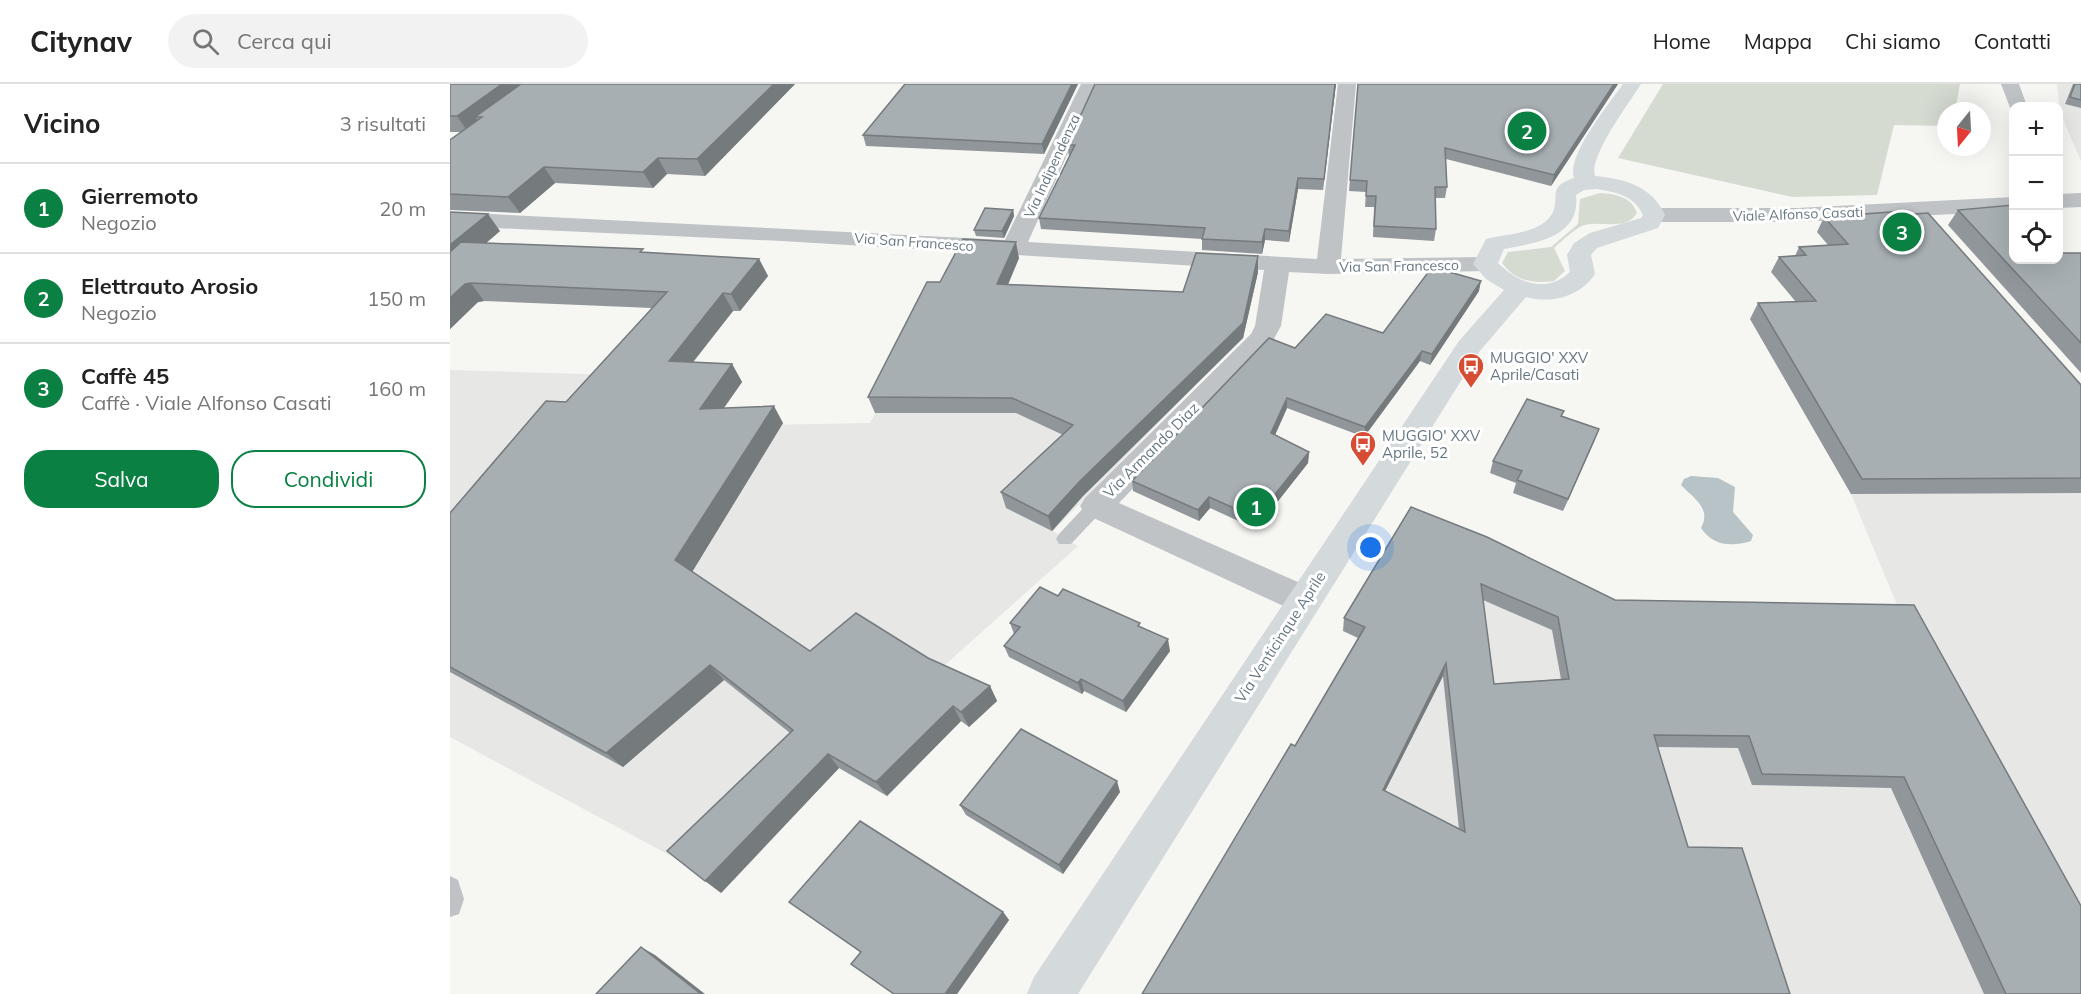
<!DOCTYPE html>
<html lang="it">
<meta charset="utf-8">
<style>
body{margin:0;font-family:Mulish,sans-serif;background:#f2f2f2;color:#222}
.controls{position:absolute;right:18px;top:18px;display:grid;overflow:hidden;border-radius:12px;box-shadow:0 6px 24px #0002}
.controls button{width:54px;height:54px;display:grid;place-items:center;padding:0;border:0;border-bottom:2px solid #e0e0e0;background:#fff;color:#222;font:30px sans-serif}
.compass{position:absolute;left:1487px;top:18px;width:54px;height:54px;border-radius:50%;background:#fff;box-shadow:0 6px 24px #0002;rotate:198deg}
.you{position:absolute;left:921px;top:464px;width:21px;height:21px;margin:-15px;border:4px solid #fff;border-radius:50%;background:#1a73e8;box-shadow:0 0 0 9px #1a73e833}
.badge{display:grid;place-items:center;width:39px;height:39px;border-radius:50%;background:#0b8043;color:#fff;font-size:20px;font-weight:700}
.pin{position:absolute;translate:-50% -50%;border:3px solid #fff;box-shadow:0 2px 6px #0006}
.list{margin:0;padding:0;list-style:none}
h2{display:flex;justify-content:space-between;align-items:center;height:78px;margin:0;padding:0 24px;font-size:26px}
h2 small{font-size:20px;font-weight:400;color:#767676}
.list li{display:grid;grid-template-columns:39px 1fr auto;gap:18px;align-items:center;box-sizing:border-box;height:90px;padding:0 24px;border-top:2px solid #e0e0e0}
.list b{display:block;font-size:22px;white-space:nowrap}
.list p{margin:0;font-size:20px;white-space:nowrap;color:#767676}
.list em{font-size:20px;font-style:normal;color:#767676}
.actions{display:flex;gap:12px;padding:18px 24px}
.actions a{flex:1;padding:14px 0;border:2px solid #0b8043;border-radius:24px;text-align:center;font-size:21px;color:#0b8043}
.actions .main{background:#0b8043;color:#fff}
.icon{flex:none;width:33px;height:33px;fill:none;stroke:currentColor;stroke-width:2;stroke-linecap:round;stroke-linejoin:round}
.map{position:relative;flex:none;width:1631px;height:910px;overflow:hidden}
header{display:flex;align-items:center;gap:36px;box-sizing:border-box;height:84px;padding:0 30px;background:#fff;border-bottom:2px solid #e0e0e0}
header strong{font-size:28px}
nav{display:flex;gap:33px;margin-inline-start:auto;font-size:21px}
.search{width:420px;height:54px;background:#f2f2f2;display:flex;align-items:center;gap:15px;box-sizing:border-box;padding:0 21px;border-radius:33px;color:#767676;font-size:22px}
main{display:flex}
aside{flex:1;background:#fff}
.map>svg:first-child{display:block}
.built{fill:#e7e7e6}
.green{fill:#d6dbd2}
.water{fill:#b7c3c6}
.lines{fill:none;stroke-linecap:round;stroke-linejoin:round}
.lane{fill:#bfc3c6;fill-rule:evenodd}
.street{fill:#bfc3c6;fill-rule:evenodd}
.secondary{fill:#d4d9dc;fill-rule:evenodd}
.wall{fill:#90969a;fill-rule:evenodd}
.shaded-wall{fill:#757a7d}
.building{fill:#a7afb3;stroke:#757a7d;stroke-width:1.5;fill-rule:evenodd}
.labels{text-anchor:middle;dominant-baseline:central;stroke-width:6;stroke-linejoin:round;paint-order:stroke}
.far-street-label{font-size:14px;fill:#677882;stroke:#fff}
.poi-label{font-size:15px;fill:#677882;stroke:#fff;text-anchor:start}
.street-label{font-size:15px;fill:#677882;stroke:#fff}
</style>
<header>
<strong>Citynav</strong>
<div class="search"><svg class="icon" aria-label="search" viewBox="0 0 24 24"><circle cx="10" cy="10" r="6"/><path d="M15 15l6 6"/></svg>Cerca qui</div>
<nav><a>Home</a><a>Mappa</a><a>Chi siamo</a><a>Contatti</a></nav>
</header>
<main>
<aside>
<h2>Vicino<small>3 risultati</small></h2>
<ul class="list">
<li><span class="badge">1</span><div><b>Gierremoto</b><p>Negozio</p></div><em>20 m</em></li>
<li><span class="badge">2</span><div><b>Elettrauto Arosio</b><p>Negozio</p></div><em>150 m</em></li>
<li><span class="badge">3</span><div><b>Caffè 45</b><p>Caffè · Viale Alfonso Casati</p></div><em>160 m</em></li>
</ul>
<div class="actions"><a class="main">Salva</a><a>Condividi</a></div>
</aside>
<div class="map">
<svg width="1631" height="910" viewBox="0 0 1631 910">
<rect width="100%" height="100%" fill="#f6f6f3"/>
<g class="built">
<polygon points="1607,0 1631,0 1631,77 1610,29"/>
<polygon points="483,213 766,280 603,447 628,462 486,589 234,779 0,653 0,286 166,291 262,342 420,339"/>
<polygon points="1444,228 1631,333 1631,910 700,910 913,556 958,437 1159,529 1452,533 1401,410 1300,235"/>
</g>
<g class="green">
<polygon points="1213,0 1510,0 1505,27 1496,27 1496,42 1444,41 1427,111 1342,113 1168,74"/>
<path d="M1150,109C1166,110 1182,113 1187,129C1175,149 1147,134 1130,143C1121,148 1112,157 1104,164L1115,187L1104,197C1083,200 1065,197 1052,179L1058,168L1101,163L1128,140L1130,115Z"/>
</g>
<path class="water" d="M1241,392L1268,394L1285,403L1283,428L1303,451L1301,457C1281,463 1263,462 1251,444C1262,424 1243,414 1231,401L1234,395Z"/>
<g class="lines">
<g class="lane">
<polygon points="646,416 652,417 655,422 652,427 621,460 609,460 606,455 609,450 640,417"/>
<polygon points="0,792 8,796 14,815 9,830 0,833"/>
</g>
<g class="street">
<polygon points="631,0 649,0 578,158 867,175 888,0 906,0 891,175 1035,173 1044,175 1047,180 1044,185 1035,187 878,190 839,188 831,242 821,260 669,419 866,506 871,516 866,526 854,530 842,526 635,430 630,422 635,414 801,250 805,242 814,186 332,157 0,142 0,128 555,156"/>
<polygon points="1551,0 1569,0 1577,22 1564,22 1564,27 1561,26"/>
<polygon points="1631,109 1631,123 1608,124 1608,110"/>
<polygon points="1564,113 1564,127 1347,138 1204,138 1196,136 1193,131 1196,126 1204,124 1347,124"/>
</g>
<path class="secondary" d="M1173,0H1191C1180,18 1138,73 1145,92C1175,95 1202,102 1215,131L1208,144L1147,164L1141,171L1145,190C1130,213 1101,220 1076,213L1029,268L628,910H577L584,893L1009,257L1054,206L1036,195L1023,180L1036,155C1055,150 1085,150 1099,134C1114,118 1093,103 1124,94C1116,72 1159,20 1173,0ZM1146,105C1165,108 1184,111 1193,131L1191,134L1140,149L1124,159L1117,171L1120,188C1097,210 1068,199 1048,179L1054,165C1086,159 1131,153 1126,111L1134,106Z"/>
</g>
<g class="wall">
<polygon points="0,0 345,0 255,92 217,90 203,104 105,99 70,129 0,126 0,56 11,48 0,48"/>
<polygon points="455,0 628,0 594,70 416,62 413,51"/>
<polygon points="645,0 886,0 873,106 848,105 839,158 815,156 812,170 752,166 752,155 591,145 589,134 619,72 617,61"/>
<polygon points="908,0 1168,0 1101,102 996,75 997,103 995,114 985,114 986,145 984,157 923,153 924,123 915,123 916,108 899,107"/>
<polygon points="1623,0 1631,0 1631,24 1615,20"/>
<polygon points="563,126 564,132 554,154 526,152 524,146"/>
<polygon points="1508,126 1612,169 1631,169 1631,289 1498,141"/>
<polygon points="0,128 50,147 36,159 309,175 318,192 290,227 283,227 242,278 282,280 292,298 274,324 333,339 242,488 360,567 478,574 540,602 547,617 519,643 511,637 437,712 389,684 271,809 340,649 274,596 173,683 0,588 0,429 116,318 202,224 34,217 28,218 0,245"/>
<polygon points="1374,133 1631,301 1631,409 1401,410 1300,235 1308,219 1346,218 1321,188 1329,173 1345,172 1349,163 1378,161 1367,148"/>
<polygon points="569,174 558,201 733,208 808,188 793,254 633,412 602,447 556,424 551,408 613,351 566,329 425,329 418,313 490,198"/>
<polygon points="1029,207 980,281 970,277 914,353 837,324 825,351 859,368 858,379 806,445 760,424 749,437 683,407 682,397 845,264 933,249"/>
<polygon points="1112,333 1149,345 1113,427 1063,409 1066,399 1040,389 1043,377"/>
<path d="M961,423L1165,516L1464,521L1631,910H1534L1441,704L1302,701L1288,664L1208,663L692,910L845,662L908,554L893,547L894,534ZM1033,516L1102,546L1111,595L1044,600ZM993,592L1009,745L935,707Z"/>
<polygon points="608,512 691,543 720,567 676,628 634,607 632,610 559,573 554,562 564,550 560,539"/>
<polygon points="670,708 613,790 516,731 510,721"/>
<polygon points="339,818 553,828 559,836 507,910 443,910 401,880 410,868 350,826"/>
</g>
<g class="shaded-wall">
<polygon points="52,0 83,0 32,33 25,33 30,40 18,48 7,32"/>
<polygon points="324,0 345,0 255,92 247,75"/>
<polygon points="622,0 628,0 594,70 592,60"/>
<polygon points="885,0 886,0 873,106 874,95"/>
<polygon points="1164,0 1168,0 1101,102 1104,91"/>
<polygon points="208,74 217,90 203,104 193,88"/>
<polygon points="94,83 105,99 70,129 58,113"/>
<polygon points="848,94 848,105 839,158 839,147"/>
<polygon points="563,126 564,132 554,154 552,147"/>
<polygon points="38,130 50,147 0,190 0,161"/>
<polygon points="815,145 815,156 812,170 812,158"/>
<polygon points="566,158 569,174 551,216 547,200"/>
<polygon points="808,172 808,188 793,254 633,412 602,447 598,432"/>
<polygon points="309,175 318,192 290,227 281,210"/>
<polygon points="1031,197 1029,207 980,281 982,270"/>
<polygon points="21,199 34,217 28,218 0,245 0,214 15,200"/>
<polygon points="273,209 283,227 230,295 219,277"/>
<polygon points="972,267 970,277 914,353 915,343"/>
<polygon points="282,280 292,298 261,342 250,325"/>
<polygon points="837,314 837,324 821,360 821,349"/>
<polygon points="324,322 333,339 239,493 225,476"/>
<polygon points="1149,345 1144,358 1113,427 1118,415"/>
<polygon points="859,368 858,379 806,445 806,434"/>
<polygon points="759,413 760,424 749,437 748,426"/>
<polygon points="718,555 720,567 676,628 673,617"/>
<polygon points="996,579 993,592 930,717 933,706"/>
<polygon points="260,581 274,596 173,683 156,669"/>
<polygon points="631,595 634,607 632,610 628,599"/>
<polygon points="540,602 547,617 519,643 511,628"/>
<polygon points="503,622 511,637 437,712 426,698"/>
<polygon points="378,670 389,684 271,809 255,797"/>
<polygon points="667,697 670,708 613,790 609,781"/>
<polygon points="553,828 559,836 507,910 495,910"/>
<polygon points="191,863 205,871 255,910 251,910"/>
</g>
<g class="building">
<polygon points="0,0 52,0 7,32 0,32"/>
<polygon points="71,0 324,0 247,75 208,74 193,88 94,83 58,113 0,110 0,56 32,33 25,33"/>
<polygon points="455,0 622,0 592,60 413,51"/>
<polygon points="645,0 885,0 874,95 848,94 839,147 815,145 812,158 752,155 755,144 589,134 625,61 617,61"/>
<polygon points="908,0 1164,0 1104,91 995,64 997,103 985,103 986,145 924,142 926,112 916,112 917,97 900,96"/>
<polygon points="1625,0 1631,0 1631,16 1620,13"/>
<polygon points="1563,121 1563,176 1608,176 1608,166 1612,169 1631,169 1631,259 1508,126"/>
<polygon points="535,124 563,126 552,147 524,146"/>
<polygon points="1454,127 1464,130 1478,129 1631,301 1631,394 1412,395 1308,219 1366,217 1329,173 1356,171 1349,163 1398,160 1374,133"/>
<polygon points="0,128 38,130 0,161"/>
<polygon points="513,155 566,158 547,200 733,208 746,169 808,172 793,239 630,397 598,432 551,408 623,341 562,314 418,313 477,198 490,198"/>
<polygon points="11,158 193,165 190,168 309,175 281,210 273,209 219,277 282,280 250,325 324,322 225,476 360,567 406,529 478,574 540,602 511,628 503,622 426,698 378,670 255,797 217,767 343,646 260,581 156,669 0,583 0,429 96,317 116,318 217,208 21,199 15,200 0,214 0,168"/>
<polygon points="982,183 1031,197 982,270 972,267 915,343 837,314 821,349 859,368 806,434 759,413 748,426 682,397 819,254 845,264 876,230 933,249"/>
<polygon points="1077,315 1114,327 1111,332 1149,345 1118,415 1067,396 1072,387 1043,377"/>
<path d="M961,423L1037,453L1165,516L1464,521L1631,822V910H1556L1454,693L1312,690L1299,652L1204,651L1238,763L1292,764L1340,910H692L841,660L845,662L915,543L894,534ZM1031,500L1108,533L1119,595L1044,600ZM996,579L1015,748L933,706Z"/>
<polygon points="590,503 608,512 613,505 690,539 688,542 718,555 673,617 631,595 628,599 554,562 570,543 560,539"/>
<polygon points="571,645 667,697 609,781 510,721"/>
<polygon points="410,737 553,828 495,910 444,910 401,880 411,868 339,818"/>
<polygon points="191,863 251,910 146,910"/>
</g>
<defs>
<g id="bus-pin" transform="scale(1.35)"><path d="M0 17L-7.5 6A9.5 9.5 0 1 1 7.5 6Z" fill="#d64d33" stroke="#fff"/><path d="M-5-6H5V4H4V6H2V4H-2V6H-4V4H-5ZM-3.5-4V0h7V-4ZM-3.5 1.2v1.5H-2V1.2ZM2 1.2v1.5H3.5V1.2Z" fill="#fff"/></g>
</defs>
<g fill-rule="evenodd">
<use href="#bus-pin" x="1021" y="282"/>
<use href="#bus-pin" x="913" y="360"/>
</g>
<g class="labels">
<g class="far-street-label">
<text transform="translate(602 82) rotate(-65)">Via Indipendenza</text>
<text transform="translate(1348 130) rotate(-2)">Viale Alfonso Casati</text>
<text transform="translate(464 158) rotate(4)">Via San Francesco</text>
<text transform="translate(949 182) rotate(-1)">Via San Francesco</text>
</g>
<g class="poi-label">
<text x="1040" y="273">MUGGIO' XXV<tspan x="1040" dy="17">Aprile/Casati</tspan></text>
<text x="932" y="351">MUGGIO' XXV<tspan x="932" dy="17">Aprile, 52</tspan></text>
</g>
<g class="street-label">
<text transform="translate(701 366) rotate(-45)">Via Armando Diaz</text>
<text transform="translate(830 553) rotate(-57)">Via Venticinque Aprile</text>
</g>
</g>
</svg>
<div class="controls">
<button>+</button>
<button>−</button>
<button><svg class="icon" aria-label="locate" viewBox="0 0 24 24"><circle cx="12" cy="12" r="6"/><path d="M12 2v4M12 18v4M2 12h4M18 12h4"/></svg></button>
</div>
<svg class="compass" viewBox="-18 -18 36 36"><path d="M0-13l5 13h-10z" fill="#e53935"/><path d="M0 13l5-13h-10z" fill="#767676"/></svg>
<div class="you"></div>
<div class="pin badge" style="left:806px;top:423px">1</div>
<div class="pin badge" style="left:1077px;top:47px">2</div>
<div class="pin badge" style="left:1452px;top:148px">3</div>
</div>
</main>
